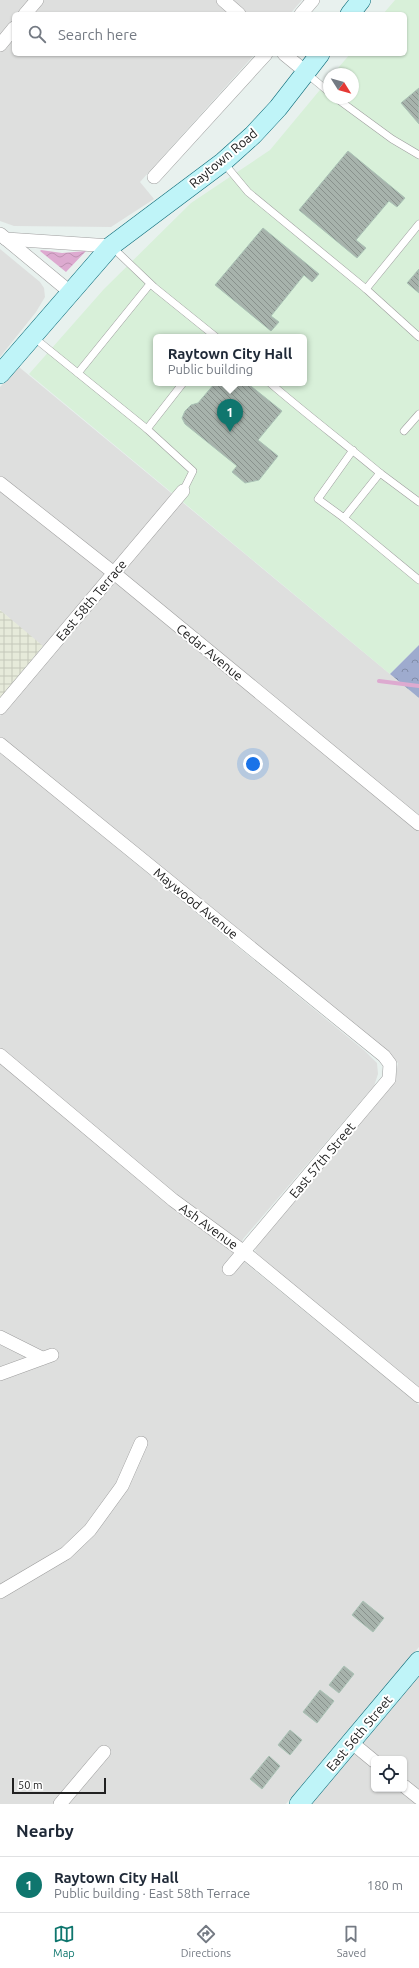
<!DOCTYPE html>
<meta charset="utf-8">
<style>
body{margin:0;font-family:Ubuntu,sans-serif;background:#f6f6f7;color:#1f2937}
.controls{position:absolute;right:12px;bottom:12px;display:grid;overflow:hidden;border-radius:6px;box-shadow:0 1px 3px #0004}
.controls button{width:36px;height:36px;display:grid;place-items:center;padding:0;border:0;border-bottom:1px solid #e0e1e3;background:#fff;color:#1f2937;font:20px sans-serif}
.compass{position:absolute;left:323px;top:68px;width:36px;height:36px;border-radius:50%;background:#fff;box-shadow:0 1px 3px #0004;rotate:127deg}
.scale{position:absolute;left:12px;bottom:10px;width:94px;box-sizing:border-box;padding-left:4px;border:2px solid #212121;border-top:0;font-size:11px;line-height:14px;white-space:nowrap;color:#212121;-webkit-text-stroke:3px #fff;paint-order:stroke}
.you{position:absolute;left:253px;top:764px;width:14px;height:14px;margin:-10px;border:3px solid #fff;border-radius:50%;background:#1a73e8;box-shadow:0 0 0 6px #1a73e833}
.badge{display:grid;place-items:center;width:26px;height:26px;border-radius:50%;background:#0f766e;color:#fff;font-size:13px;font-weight:700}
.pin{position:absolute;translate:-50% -33px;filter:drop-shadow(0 1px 2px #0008)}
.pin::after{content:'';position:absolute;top:21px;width:14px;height:12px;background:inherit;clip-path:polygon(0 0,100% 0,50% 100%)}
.popup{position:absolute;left:153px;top:334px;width:154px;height:52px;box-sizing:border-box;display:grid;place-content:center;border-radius:6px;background:#fff;filter:drop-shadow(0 1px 3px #0005);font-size:13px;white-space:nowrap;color:#747a83}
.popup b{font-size:15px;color:#1f2937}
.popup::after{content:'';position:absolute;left:50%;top:100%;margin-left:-8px;border:8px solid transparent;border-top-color:#fff}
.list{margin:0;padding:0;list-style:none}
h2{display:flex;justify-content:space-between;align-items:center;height:52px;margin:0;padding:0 16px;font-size:17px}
h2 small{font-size:13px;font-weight:400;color:#747a83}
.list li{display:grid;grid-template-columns:26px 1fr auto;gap:12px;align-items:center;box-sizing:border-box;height:56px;padding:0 16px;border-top:1px solid #e0e1e3}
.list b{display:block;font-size:15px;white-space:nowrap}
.list p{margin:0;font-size:13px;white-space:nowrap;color:#747a83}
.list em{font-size:13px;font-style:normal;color:#747a83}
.icon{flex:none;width:22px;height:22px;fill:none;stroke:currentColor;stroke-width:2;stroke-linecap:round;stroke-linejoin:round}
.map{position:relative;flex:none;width:419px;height:1804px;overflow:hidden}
.search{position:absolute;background:#fff;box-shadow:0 1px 3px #0004;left:12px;right:12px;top:12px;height:44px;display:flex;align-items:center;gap:10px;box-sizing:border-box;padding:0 14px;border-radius:6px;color:#747a83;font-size:15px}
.sheet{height:108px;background:#fff}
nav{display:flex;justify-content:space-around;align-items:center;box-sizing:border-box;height:56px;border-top:1px solid #e0e1e3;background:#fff;font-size:11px;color:#747a83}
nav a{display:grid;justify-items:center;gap:2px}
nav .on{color:#0f766e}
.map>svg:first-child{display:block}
.residential{fill:#dedfde;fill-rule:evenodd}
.commercial{fill:#d8f0d9;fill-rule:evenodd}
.industrial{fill:url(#industrial-grid)}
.forest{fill:url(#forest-crowns)}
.water{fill:url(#water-waves)}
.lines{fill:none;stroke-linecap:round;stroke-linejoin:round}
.stream{stroke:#ddaad0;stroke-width:4}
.building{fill:url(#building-back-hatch);stroke:#aac2b5}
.lane-casing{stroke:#9e9e9e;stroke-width:8}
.street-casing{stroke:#9e9e9e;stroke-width:14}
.secondary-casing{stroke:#096977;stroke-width:20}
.lane{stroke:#fff;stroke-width:7}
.street{stroke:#fff;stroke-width:13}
.secondary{stroke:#bff4f8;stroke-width:19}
.labels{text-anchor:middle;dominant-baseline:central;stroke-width:4;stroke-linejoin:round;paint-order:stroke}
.street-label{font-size:13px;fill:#212121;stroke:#fff}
</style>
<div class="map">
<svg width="419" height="1804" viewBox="0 0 419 1804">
<defs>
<pattern id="industrial-grid" width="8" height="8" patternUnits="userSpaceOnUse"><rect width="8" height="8" fill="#e6eada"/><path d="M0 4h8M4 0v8" fill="none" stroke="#c5c8bb"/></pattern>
<pattern id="forest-crowns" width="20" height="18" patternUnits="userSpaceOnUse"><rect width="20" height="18" fill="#9eabce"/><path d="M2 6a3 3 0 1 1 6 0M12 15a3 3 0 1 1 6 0" fill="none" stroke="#808ba7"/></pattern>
<pattern id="water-waves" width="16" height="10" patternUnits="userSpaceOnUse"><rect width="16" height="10" fill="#ddaad0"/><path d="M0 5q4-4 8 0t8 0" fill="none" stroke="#bd92b2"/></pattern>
<pattern id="building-back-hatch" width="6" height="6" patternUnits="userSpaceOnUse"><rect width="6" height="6" fill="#a7b3ac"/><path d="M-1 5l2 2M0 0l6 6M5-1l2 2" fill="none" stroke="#88918c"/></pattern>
</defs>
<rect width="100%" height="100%" fill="#e8f1ee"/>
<g class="residential">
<polygon points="0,0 302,0 290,14 14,14 14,54 255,54 140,182 154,199 111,227 14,226 0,221"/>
<polygon points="0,249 40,282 44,288 45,297 36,312 0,357"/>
<polygon points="19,367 419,698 419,1390 255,1253 256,1245 395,1079 398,1063 0,739 0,716 52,655 0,610 0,387"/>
<polygon points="0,752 365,1051 377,1063 378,1074 374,1086 243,1239 237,1256 419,1405 419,1647 286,1804 0,1804"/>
<path d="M419,1668V1804H304ZM374,1759H404V1789H374Z"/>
</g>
<path class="commercial" d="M395,0H419V645L390,674L29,374L104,289L191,203L270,150L329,79V98H353V74H333L350,54H405V14H383ZM156,337H304V383H156Z"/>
<polygon class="industrial" points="0,610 43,646 0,698"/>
<polygon class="forest" points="419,645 419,698 390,674"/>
<polygon class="water" points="41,250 62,253 86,251 66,272 40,251"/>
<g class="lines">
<polyline class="stream" points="379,681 419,686"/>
</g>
<g class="building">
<polygon points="419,88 419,124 401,103"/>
<polygon points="348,151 405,198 397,207 389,201 356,240 366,248 357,258 299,210"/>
<polygon points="263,228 319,274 312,282 304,275 271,316 279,322 271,331 215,285"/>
<polygon points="419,269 419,293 407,283"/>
<polygon points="215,383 247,383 282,411 258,440 278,456 259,480 245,483 232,472 237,466 185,424 182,418 185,411 191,405 198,403"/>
<polygon points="363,1601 384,1618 373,1632 352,1615"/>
<polygon points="344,1666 354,1674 339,1693 329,1685"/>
<polygon points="320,1690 334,1701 317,1723 303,1712"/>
<polygon points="290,1730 302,1740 290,1755 278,1745"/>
<polygon points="269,1756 280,1766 262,1789 250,1779"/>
</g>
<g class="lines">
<g class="lane-casing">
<g id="lane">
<polyline points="306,73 329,92"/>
<polyline points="336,98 392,139 419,155"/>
<polyline points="223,162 248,192 366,289 419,337"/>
<polyline points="111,246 154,287 216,337"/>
<polyline points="366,289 419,224"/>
<polyline points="32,336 147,429"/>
<polyline points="78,373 150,284"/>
<path d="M270,383C306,414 344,443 380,473L344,518L318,499L353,450"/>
<polyline points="404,431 419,414"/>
<polyline points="380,473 419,502"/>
<polyline points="183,491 193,471 147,429 183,383"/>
<polyline points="344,518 419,580"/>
</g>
</g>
<g class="street-casing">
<g id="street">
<polyline points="223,0 239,14"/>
<polyline points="25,14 37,0"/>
<polyline points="301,14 313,0"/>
<polyline points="0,45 14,28"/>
<polyline points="284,54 306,72"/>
<polyline points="154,177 266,54"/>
<polyline points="0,234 6,239 111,246"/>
<polyline points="6,239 70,292"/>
<polyline points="0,483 114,573 419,824"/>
<polyline points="0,708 183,491"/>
<polyline points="0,744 384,1056 390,1064 389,1079 229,1269"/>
<polyline points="0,1055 173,1200 244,1252 419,1396"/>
<polyline points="0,1337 42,1358"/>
<polyline points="0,1374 52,1355"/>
<polyline points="0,1592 66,1553 90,1530 122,1486 141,1443"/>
<polyline points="351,1742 374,1761"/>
<polyline points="404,1786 419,1798"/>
<polyline points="60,1804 104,1752"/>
</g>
</g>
<g class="secondary-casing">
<g id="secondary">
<polyline points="350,14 361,0"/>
<polyline points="0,374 111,246 223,162 253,135 278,108 320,54"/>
<polyline points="299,1804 419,1661"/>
</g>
</g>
<use href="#lane" class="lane"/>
<use href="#street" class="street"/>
<use href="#secondary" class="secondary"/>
</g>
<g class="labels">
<g class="street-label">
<text transform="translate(223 158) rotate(-40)">Raytown Road</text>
<text transform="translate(91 600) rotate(-50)">East 58th Terrace</text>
<text transform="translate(210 652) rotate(39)">Cedar Avenue</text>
<text transform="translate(196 903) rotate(39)">Maywood Avenue</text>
<text transform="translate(322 1160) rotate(-50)">East 57th Street</text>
<text transform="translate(209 1226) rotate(36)">Ash Avenue</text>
<text transform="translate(359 1733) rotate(-50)">East 56th Street</text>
</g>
</g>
</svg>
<div class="controls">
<button><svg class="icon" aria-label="locate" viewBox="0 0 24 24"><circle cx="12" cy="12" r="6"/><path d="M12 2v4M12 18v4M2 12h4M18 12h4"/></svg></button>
</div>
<svg class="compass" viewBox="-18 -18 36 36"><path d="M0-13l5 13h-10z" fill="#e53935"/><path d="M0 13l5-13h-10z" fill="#747a83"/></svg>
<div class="scale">50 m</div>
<div class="you"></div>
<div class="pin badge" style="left:230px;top:432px">1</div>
<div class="popup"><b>Raytown City Hall</b>Public building</div>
<div class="search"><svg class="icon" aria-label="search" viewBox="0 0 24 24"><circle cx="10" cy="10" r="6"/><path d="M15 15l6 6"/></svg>Search here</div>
</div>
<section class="sheet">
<h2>Nearby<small></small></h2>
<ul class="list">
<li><span class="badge">1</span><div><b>Raytown City Hall</b><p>Public building · East 58th Terrace</p></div><em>180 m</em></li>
</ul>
</section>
<nav>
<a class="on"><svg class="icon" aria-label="map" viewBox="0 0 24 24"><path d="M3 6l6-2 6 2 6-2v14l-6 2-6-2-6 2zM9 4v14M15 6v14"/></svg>Map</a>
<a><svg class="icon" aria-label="directions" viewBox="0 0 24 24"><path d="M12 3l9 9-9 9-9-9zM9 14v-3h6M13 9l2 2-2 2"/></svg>Directions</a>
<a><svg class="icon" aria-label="saved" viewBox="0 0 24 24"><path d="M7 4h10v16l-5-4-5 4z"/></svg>Saved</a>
</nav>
